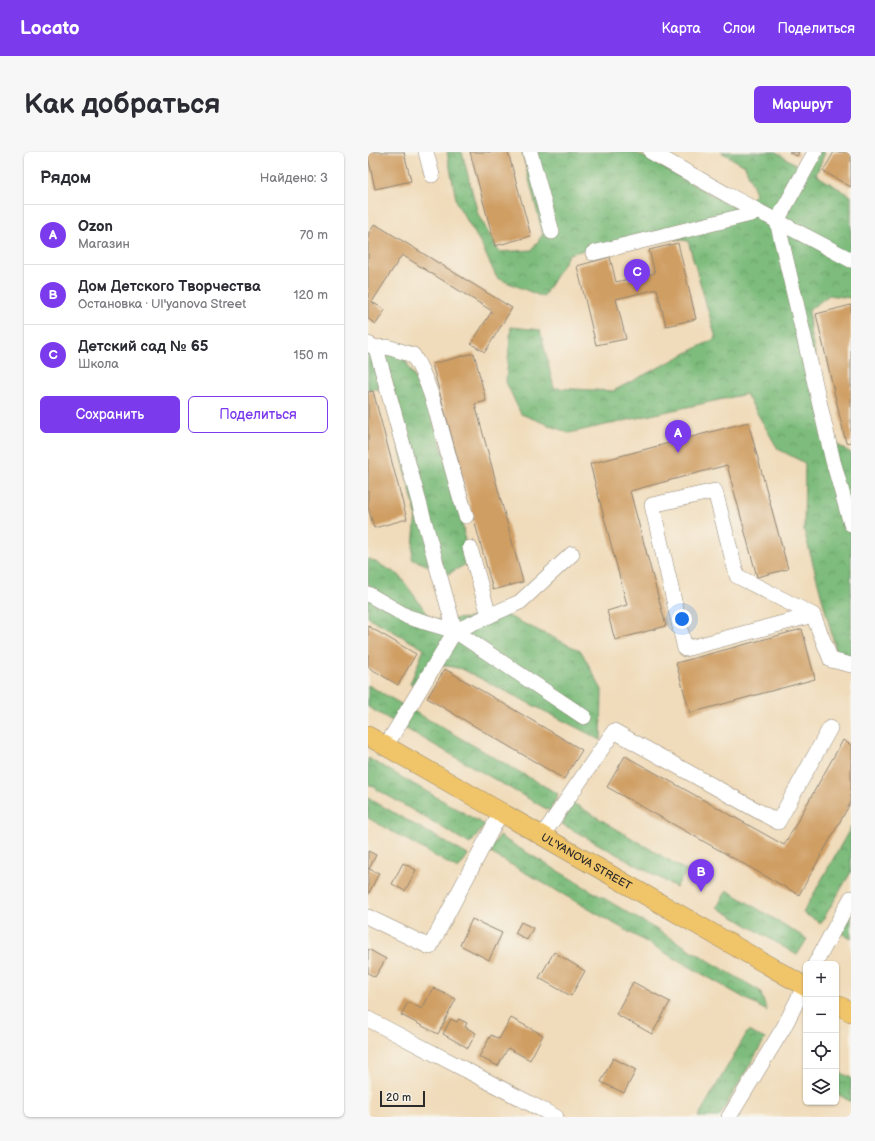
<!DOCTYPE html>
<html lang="ru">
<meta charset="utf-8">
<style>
body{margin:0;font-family:"Balsamiq Sans",sans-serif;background:#f7f7f7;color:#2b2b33}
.controls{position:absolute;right:12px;bottom:12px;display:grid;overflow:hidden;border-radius:6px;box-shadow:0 1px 3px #0004}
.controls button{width:36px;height:36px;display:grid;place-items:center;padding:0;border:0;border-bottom:1px solid #e1e1e2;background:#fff;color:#2b2b33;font:20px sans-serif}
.scale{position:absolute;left:12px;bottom:10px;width:45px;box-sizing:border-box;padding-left:4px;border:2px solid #2b2b2b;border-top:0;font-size:11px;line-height:14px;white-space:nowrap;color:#2b2b2b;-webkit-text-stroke:3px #f7f3e8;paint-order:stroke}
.you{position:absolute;left:314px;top:467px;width:14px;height:14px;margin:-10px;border:3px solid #fff;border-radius:50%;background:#1a73e8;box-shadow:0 0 0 6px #1a73e833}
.badge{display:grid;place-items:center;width:26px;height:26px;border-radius:50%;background:#7c3aed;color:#fff;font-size:13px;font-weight:700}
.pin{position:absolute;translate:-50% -33px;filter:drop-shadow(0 1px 2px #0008)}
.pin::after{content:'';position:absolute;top:21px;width:14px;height:12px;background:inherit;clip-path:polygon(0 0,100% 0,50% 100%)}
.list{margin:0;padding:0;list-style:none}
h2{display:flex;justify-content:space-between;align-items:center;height:52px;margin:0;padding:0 16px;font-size:17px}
h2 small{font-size:13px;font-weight:400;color:#7c7c81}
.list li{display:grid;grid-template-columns:26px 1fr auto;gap:12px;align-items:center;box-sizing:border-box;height:60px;padding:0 16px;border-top:1px solid #e1e1e2}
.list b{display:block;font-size:15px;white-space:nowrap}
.list p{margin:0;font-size:13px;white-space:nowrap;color:#7c7c81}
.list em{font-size:13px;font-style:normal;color:#7c7c81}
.actions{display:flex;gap:8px;padding:12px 16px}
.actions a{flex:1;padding:9px 0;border:1px solid #7c3aed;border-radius:6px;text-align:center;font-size:14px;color:#7c3aed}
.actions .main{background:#7c3aed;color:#fff}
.icon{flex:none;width:22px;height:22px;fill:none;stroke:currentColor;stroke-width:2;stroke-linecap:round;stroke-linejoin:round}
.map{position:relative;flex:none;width:483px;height:965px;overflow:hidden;border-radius:6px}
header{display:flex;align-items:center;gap:24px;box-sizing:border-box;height:56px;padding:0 20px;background:#7c3aed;color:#fff}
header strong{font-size:19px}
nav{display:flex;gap:22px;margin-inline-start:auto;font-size:14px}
.intro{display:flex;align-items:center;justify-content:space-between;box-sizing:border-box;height:96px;padding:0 24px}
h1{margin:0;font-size:28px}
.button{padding:10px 18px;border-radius:6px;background:#7c3aed;color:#fff;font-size:14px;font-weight:700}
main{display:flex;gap:24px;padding:0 24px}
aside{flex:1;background:#fff;border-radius:6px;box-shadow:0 1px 3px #0004}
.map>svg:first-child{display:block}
.forest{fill:url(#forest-crowns);stroke:#547454}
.building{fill:#cf9e63}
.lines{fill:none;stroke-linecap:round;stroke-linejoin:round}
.minor-casing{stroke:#8e8372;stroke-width:16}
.major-casing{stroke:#8e8372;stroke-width:20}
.minor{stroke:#fff;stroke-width:15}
.major{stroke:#f0c469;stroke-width:19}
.labels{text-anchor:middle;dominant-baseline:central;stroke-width:3;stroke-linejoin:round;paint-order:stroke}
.street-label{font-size:11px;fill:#2b2b2b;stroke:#f7f3e8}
</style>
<header>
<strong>Locato</strong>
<nav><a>Карта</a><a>Слои</a><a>Поделиться</a></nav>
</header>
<div class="intro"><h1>Как добраться</h1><a class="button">Маршрут</a></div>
<main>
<aside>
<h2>Рядом<small>Найдено: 3</small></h2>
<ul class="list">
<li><span class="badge">A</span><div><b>Ozon</b><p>Магазин</p></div><em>70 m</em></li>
<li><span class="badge">B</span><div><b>Дом Детского Творчества</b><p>Остановка · Ul'yanova Street</p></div><em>120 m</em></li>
<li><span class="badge">C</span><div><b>Детский сад № 65</b><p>Школа</p></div><em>150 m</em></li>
</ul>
<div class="actions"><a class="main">Сохранить</a><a>Поделиться</a></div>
</aside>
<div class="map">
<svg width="483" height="965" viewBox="0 0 483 965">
<defs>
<pattern id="forest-crowns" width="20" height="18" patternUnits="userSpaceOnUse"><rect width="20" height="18" fill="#7dbc7c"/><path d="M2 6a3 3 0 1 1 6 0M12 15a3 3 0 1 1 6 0" fill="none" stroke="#679966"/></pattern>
</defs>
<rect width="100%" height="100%" fill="#f7f3e8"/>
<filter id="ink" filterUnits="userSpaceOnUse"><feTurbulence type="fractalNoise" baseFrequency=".025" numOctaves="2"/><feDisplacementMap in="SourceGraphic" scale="8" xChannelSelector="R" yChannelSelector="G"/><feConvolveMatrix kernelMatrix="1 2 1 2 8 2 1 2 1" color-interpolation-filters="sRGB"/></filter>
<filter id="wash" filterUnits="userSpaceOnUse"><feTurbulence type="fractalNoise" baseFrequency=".012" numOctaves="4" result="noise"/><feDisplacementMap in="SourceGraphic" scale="16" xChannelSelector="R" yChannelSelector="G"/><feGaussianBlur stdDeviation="0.9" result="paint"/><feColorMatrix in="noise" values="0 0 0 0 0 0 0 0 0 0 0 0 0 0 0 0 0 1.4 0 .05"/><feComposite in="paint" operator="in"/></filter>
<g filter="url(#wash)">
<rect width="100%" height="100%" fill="#f0dbba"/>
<g class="forest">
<polygon points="79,0 94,0 110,62 131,100 164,98 175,82 154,0 267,0 371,58 388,41 377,14 353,0 408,0 432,15 442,0 457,0 448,23 483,44 483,146 461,143 441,158 442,180 468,292 483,301 483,509 469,502 436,378 437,311 410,297 378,242 201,281 153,262 138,230 143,175 172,178 186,236 245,239 348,186 320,89 278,82 201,102 175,145 129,126 112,90 89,52"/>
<polygon points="0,199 33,200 57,245 91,347 100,411 80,422 44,407 48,362 17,237 0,237"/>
<polygon points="0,406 31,423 64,468 140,464 213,499 234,538 233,588 94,517 66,511 52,537 42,532 56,497 0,465"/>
<polygon points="0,533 190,642 182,659 0,555"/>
<polygon points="0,606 117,673 102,692 0,632"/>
<polygon points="0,646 100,703 90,717 0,666"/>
<polygon points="205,651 319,719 308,735 194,672"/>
<polygon points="483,675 483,720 453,771 435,761"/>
<polygon points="131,684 392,839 399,859 121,700"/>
<polygon points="359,738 439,787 429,803 349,755"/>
<polygon points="483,762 483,787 473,781"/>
<polygon points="380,879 397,887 351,965 330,965"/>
<polygon points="468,918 483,926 483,950 468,941"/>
</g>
<g id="blocks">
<g class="building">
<polygon points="0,0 36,0 43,29 7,37 0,5"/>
<polygon points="102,0 140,0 163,84 127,94"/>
<polygon points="421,0 431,0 429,4"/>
<polygon points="466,0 483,0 483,35 455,19"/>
<polygon points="7,72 144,156 117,200 103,192 124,159 34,103 4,150 17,158 8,172 0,167 0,82"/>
<polygon points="310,91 328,167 298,174 289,137 248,147 258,187 228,193 209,114 242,105 248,130 287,121 281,98"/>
<polygon points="483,153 483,290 478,291 448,162"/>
<polygon points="106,201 118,249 107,252 155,430 125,438 64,212"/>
<polygon points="5,239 39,367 6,376 0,355 0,240"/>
<polygon points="380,270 420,417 389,425 359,313 262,339 298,474 247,488 239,459 259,453 222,312"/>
<polygon points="0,474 48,502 30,533 0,515"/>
<polygon points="434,477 447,527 322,561 308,511"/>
<polygon points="77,517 214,598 196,627 59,546"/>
<polygon points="475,588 483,593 483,650 431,743 239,635 257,604 416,693"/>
<polygon points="0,699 8,703 1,717 11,721 0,743"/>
<polygon points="35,711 48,718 37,739 24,732"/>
<polygon points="104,767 134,781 121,808 92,793"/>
<polygon points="153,770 165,776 159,788 147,781"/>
<polygon points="0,797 18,807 7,825 0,821"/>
<polygon points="186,800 217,819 203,844 171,826"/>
<polygon points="265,830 302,850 284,882 248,862"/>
<polygon points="65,836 88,847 70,882 33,863 40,850 54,857"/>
<polygon points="143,866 175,883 162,908 140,896 130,914 111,905 123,883 131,887"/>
<polygon points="83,867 89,870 91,867 99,871 97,875 108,881 100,896 75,882"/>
<polygon points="245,906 268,918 256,941 233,930"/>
</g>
</g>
</g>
<g filter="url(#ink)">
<use href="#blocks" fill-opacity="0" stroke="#8e8372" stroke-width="1"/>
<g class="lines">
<g class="minor-casing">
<g id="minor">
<polyline points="58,0 64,23"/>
<polyline points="162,0 184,80"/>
<polyline points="283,0 358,42 483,108"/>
<polyline points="447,0 409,69 465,309 483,372"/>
<polyline points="225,101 391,60"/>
<polyline points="0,192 8,196 87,479"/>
<path d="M8,196L19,195L45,203C61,229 68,258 76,287C83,313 90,339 98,364"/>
<polyline points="102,396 121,464"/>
<polyline points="0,442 40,465 87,479 152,450 204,402"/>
<polyline points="445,463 317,497 284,353 347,339 369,424 445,463 463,508 483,513"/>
<polyline points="18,594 87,479 216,565"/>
<polyline points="174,684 246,579 410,670 462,576"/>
<polyline points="0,765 62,795 133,660"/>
<polyline points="447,812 483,746"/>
<polyline points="0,867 188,965"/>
<polyline points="361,965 416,875 438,831"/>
</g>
</g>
<g class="major-casing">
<g id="major">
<path id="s1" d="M0,584L438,835"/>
<polyline points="468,852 483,860"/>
</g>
</g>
<use href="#minor" class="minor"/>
<use href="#major" class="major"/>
</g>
</g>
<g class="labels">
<g class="street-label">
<text stroke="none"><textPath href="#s1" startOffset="252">UL'YANOVA STREET</textPath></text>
</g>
</g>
</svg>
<div class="controls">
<button>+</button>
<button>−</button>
<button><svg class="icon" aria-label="locate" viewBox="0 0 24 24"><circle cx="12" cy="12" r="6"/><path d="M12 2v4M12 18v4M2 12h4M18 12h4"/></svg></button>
<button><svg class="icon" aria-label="layers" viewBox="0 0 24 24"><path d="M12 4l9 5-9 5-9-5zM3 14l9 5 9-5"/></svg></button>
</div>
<div class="scale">20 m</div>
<div class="you"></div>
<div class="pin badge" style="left:310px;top:301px">A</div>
<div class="pin badge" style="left:333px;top:740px">B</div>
<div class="pin badge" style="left:269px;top:140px">C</div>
</div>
</main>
